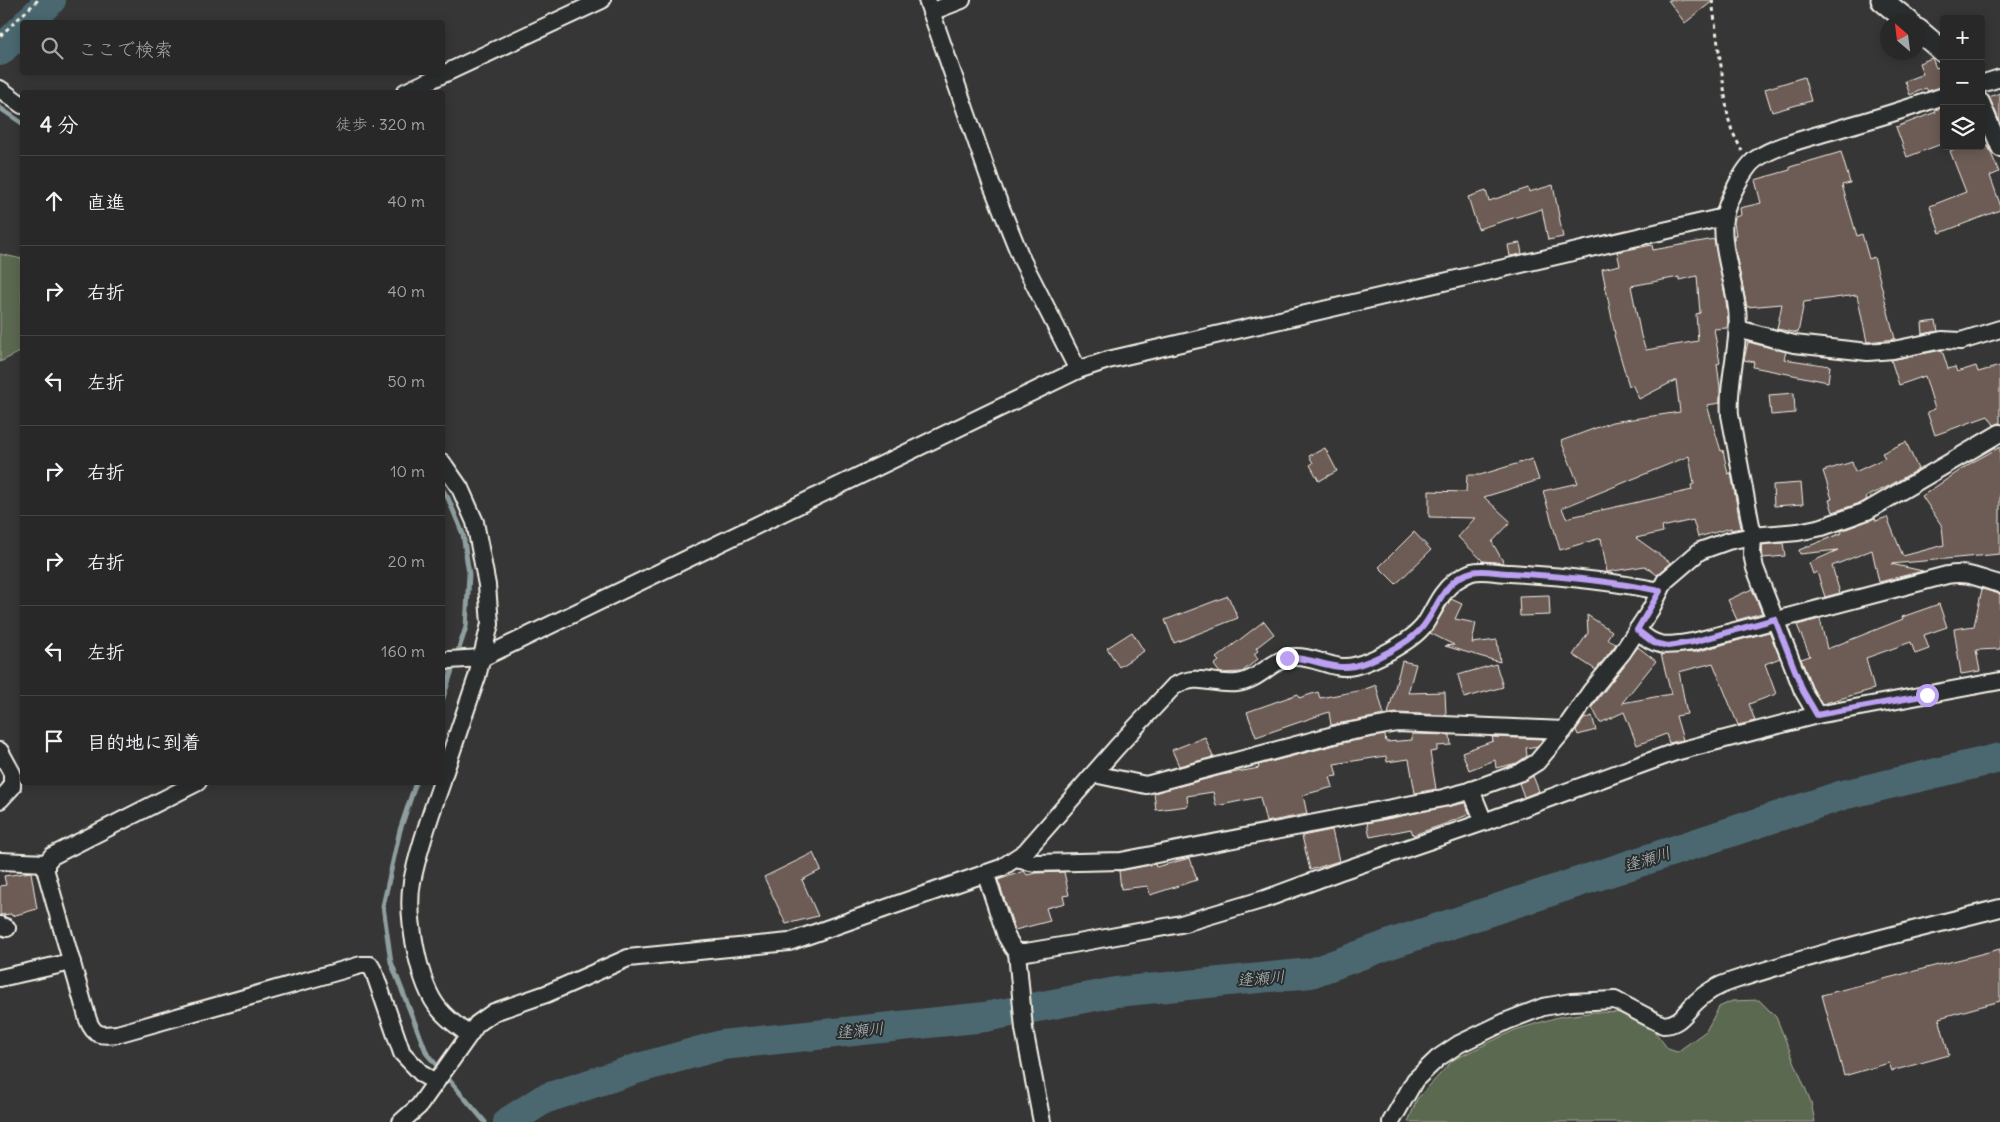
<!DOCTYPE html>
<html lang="ja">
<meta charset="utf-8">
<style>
body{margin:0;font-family:Delius,"Klee One",sans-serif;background:#353434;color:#f1f3f6}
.controls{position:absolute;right:15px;top:15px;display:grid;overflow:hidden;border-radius:5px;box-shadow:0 2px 12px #0003}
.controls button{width:45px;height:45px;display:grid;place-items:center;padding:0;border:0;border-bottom:1px solid #454445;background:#292828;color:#f1f3f6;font:25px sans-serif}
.compass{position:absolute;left:1880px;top:15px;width:45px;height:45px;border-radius:50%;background:#292828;box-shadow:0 2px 12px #0003;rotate:332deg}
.stop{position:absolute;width:15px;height:15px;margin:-11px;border:4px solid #bca0f2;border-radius:50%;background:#fff}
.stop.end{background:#bca0f2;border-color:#fff;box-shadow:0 1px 5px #0008}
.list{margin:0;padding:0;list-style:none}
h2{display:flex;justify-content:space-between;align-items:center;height:65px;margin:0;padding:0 20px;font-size:21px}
h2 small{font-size:16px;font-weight:400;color:#a5a6a8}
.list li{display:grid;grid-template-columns:32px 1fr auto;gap:15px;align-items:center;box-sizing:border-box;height:90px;padding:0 20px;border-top:1px solid #454445}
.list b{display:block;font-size:19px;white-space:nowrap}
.list em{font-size:16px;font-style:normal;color:#a5a6a8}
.icon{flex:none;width:28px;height:28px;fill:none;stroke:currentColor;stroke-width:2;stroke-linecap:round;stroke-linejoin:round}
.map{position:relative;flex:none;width:2000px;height:1122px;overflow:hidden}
.search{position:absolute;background:#292828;box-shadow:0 2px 12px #0003;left:20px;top:20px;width:425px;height:55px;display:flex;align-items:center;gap:12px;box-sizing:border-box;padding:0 18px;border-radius:5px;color:#a5a6a8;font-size:19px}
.panel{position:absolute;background:#292828;box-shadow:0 2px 12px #0003;left:20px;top:90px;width:425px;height:695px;border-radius:5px}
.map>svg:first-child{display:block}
.green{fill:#5c6951;stroke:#a8ad9c}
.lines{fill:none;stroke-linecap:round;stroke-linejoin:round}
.stream{stroke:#8f9fa0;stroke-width:5}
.river{stroke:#4c6870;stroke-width:30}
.building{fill:#6c5b54;stroke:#f4f1e8;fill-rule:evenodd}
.minor-casing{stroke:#f4f1e8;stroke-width:20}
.tertiary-casing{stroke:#f4f1e8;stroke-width:25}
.path{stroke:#f4f1e8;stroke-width:3;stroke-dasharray:4 4;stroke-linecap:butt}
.minor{stroke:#2a2d2e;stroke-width:16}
.tertiary{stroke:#2a2d2e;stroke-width:21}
.route{stroke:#bca0f2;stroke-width:6}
.labels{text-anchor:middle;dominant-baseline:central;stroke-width:4;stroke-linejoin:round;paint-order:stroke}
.water-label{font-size:16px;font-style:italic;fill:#b1bab8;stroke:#2a2d2e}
</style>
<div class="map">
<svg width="2000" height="1122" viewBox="0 0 2000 1122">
<rect width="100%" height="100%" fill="#373636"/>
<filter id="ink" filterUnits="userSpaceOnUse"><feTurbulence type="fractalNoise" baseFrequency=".02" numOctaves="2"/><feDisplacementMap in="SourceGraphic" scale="10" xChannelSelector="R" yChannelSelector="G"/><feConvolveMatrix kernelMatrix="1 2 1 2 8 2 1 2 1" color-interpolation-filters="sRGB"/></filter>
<g filter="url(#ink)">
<g class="green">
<polygon points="0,254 22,259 22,351 0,362"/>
<polygon points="1759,1000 1776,1017 1811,1102 1815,1122 1408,1122 1417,1099 1453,1060 1515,1030 1558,1017 1595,1012 1626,1013 1649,1024 1668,1049 1677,1052 1706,1031 1719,1007 1732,1001"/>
</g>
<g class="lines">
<g class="stream">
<polyline points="0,108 22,123"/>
<polyline points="442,489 448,498 463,534 469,574 466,627 442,701"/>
<polyline points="416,782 400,830 383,906 391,962 427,1054 485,1122"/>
</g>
<g class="river">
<polyline points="28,22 51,0"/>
<polyline points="0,51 22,29"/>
<polyline points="508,1122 544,1099 639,1068 722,1045 985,1017 1116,992 1311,973 1396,942 1843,795 2000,758"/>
</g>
</g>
<g class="building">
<polygon points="1668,0 1714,0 1685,23"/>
<polygon points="1932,58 1936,68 1944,65 1944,86 1928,91 1926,88 1910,95 1905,81 1923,74 1919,63"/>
<polygon points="1804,77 1811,101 1772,112 1765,89"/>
<polygon points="2000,93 2000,122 1989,97"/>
<polygon points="1944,107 1944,143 1907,157 1896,127 1936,112 1935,110"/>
<polygon points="1963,146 1988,146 1999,172 1990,176 2000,204 2000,210 1940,233 1930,206 1966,192 1950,151"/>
<polygon points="1841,152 1850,183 1842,185 1857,236 1862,234 1869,259 1874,257 1895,339 1867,342 1857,295 1804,302 1798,333 1777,329 1782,304 1747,307 1735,250 1734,235 1736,235 1734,223 1735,217 1741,215 1740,208 1761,203 1755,180 1790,170 1790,167"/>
<polygon points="1553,185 1563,237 1548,240 1542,209 1478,229 1468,197 1486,191 1489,201 1528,188 1529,192"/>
<path d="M1714,239L1726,300L1728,322L1727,328L1714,329L1720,363L1717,364L1720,387V403L1707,405L1721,451L1723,450L1728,474L1731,473L1741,528L1731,530V528L1698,537L1693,520L1662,527L1663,532L1636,538L1671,563L1657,575L1645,566L1607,572L1601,538L1560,550L1543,491L1578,483L1561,441L1612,422L1680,412L1676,380L1639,399L1632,384L1629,386L1614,335L1615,334L1602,269L1620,265L1617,252L1652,245L1653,250ZM1697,276L1700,313L1696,314L1698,341L1646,350L1641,336L1631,286L1679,277V280ZM1689,456L1694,484L1691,485L1692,490L1566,518L1562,508Z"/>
<polygon points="1520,243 1522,254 1510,256 1508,245"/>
<polygon points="1936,321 1938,331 1923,334 1922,323"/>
<polygon points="1748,342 1786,352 1784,359 1830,366 1828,382 1753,367 1754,362 1744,360"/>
<polygon points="1942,350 1948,369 1955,367 1957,372 1976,366 1978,372 2000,366 2000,423 1994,425 1988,416 1935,435 1927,412 1935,409 1925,376 1899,385 1891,360"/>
<polygon points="1794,393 1795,413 1771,415 1769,395"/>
<polygon points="1906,442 1918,469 1889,486 1866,497 1867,499 1863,502 1833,512 1829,500 1832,499 1823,471 1852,462 1855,472 1885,458 1882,453"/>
<polygon points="2000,447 2000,554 1891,564 1923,571 1879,582 1872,550 1832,566 1840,593 1825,597 1817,572 1813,574 1809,563 1838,550 1800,554 1799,550 1842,533 1841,531 1875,518 1876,521 1887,517 1903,556 1944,545 1942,526 1922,496 1971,463"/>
<polygon points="1325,448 1337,471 1319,481 1310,465 1313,463 1309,456"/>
<polygon points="1532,459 1539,480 1484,497 1511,522 1492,542 1504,563 1483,561 1458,537 1475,518 1429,517 1429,491 1466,492 1467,475 1480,475"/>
<polygon points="1801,483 1803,504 1774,506 1773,485"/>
<polygon points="1414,532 1431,550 1396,584 1379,567"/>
<polygon points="1783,543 1785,556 1763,558 1762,545"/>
<polygon points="1752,589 1762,613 1737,620 1728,600"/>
<polygon points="1982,589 2000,594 2000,649 1976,650 1980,671 1961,674 1954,629 1974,626"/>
<polygon points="1549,595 1550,615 1520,616 1519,596"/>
<polygon points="1228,596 1238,618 1174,643 1165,620"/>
<polygon points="1451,599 1462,604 1455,619 1476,623 1472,643 1497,640 1500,662 1445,646 1454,645 1430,633"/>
<polygon points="1939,604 1947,627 1924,635 1929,649 1915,654 1911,642 1866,658 1874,689 1822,704 1812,687 1801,659 1810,656 1797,625 1820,619 1827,649 1903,619 1902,617"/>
<polygon points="1587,615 1612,631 1607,639 1616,644 1596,670 1573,655 1588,633"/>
<polygon points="1264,621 1274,634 1256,648 1258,651 1254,654 1258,659 1242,672 1220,673 1214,665 1219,661 1216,658"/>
<polygon points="1132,632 1144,651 1119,667 1107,648"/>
<polygon points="1769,632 1780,658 1765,664 1776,694 1749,704 1755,721 1738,725 1713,663 1679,672 1687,714 1676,716 1683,740 1669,743 1666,734 1637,745 1624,712 1600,723 1592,707 1638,647 1656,661 1622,703 1671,694 1661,654 1696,652"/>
<polygon points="1402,661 1416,664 1408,693 1445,692 1446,715 1397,713 1388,714"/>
<polygon points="1496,664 1503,687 1464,698 1458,675"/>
<polygon points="1376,685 1384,715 1331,725 1329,712 1256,737 1247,712 1298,694 1299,698 1318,692 1320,698 1363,690"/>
<polygon points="1592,716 1596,730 1578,735 1576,730 1584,719"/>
<polygon points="1412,734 1450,735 1451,745 1437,746 1437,751 1430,752 1436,789 1415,793 1409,759 1387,762 1386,756 1334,764 1337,776 1330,777 1333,787 1303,795 1307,814 1266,822 1260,797 1216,806 1213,792 1187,796 1188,806 1156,810 1154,793 1221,775 1259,768 1258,765 1343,743 1385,735 1386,742 1412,740"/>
<polygon points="1205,737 1213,757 1179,766 1172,750"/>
<polygon points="1492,737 1543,739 1538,746 1526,748 1527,756 1517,763 1496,768 1495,760 1469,770 1462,752 1493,741"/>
<polygon points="1533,776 1539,791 1524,797 1519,783"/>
<polygon points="1465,803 1470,814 1442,825 1413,835 1411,829 1370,837 1367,823"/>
<polygon points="1332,830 1339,861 1310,870 1302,836"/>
<polygon points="813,853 821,870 802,880 818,916 786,924 764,877"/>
<polygon points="1190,858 1197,880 1150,895 1148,886 1121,889 1119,871 1155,864 1156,867"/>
<polygon points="1024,871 1027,875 1036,873 1064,872 1069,895 1063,896 1065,903 1046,908 1050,921 1015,930 998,880"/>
<polygon points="31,872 37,909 12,916 11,914 0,915 0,886 6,885 4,876"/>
<polygon points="2000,949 2000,1001 1939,1018 1949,1055 1892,1071 1889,1063 1844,1076 1822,995"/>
</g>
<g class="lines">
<g class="minor-casing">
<g id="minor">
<polyline points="927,0 991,183 1022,260 1078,370"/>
<polyline points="931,12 962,0"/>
<polyline points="1981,84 2000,78"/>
<polyline points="0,89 22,105"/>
<polyline points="405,92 602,0"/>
<polyline points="1981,102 2000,148"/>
<polyline points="1738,329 1794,344 1868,352 1893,350 1942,340 1961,341 2000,329"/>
<polyline points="442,462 460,488 475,522 487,585 490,624 477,677 442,780"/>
<path d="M1637,630C1657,649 1667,646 1693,642L1947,575C1969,571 1979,579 2000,584"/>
<polyline points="442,663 449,660 482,658 1078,370 1108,360 1724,217"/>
<path d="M1817,715L1803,691L1755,568L1752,554L1753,536L1730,415C1727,379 1741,344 1737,309C1734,281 1720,245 1724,218C1726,203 1744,167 1756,159C1778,144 1813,137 1838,129C1874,119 1909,108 1944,96"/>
<polyline points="0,751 12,773 12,787 0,800"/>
<polyline points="1094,774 1146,785 1341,733 1397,723 1564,730"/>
<path d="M198,782L52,856L46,863V872L88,1020C94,1036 101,1036 117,1034L361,965H370L374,972L402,1053L423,1075L436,1082"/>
<path d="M442,782C431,813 418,850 412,882C406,914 418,985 440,1010C448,1020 459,1027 469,1035"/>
<polyline points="1471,790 1484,822"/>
<polyline points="1015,859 1035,863 1121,861 1443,798 1466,792 1521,772 1537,762 1564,730 1591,691 1622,653 1651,609 1665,581 1700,551 1728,541 1753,536 1798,532 1822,527 1867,511 2000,433"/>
<polyline points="0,861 46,863"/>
<polyline points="986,875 1006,936 1013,948 1017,952 1026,952 1073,944 1181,924 1265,899 1338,872 1484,822 1675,752 1817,715 2000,681"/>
<polyline points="0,925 7,928"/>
<polyline points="1017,952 1024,1029 1042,1122"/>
<polyline points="0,978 72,962"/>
<path d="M401,1122L419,1106L477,1024L494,1012L546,994L628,958L789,942L1001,868L1025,852L1117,747L1174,686C1201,672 1211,686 1237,683C1259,681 1272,658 1295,657C1315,656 1334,671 1354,666C1374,661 1413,641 1425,624C1435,608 1440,593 1455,581C1460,578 1466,574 1472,572C1483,569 1498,573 1510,573C1560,576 1611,581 1660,591"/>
<path d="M1391,1122L1415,1080L1438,1058L1459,1044L1507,1021L1543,1007L1571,1002L1615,1000L1663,1025C1680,1025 1685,1012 1696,1002C1706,992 1719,985 1732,981C1820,952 1910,931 2000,908"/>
</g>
</g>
<g class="tertiary-casing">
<g id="tertiary">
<polyline points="1882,0 1909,22"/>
<polyline points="1918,30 1944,52"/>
</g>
</g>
<g class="path">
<polyline points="1712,0 1728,117 1732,131 1742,151"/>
<polyline points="0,36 38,0"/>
</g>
<use href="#minor" class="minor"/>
<use href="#tertiary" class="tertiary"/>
</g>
</g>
<g class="lines" filter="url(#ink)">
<path class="route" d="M1287,658C1310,656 1332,671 1354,666C1372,662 1407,644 1420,630C1438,611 1441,580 1472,572C1483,569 1498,573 1510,573C1560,576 1611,581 1660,591L1637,630L1654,643L1668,646L1693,642L1775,619L1803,691L1817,715L1927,695"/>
</g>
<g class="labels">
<g class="water-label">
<text transform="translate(1647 859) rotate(-18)">逢瀬川</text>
<text transform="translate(1261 978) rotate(-5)">逢瀬川</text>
<text transform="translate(860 1030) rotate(-6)">逢瀬川</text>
</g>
</g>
</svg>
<div class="controls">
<button>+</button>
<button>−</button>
<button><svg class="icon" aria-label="layers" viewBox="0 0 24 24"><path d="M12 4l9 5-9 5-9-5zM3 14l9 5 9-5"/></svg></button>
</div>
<svg class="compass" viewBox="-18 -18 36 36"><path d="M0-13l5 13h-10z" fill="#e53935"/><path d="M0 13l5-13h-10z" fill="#a5a6a8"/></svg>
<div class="stop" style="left:1927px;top:695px"></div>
<div class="stop end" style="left:1287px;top:658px"></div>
<div class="search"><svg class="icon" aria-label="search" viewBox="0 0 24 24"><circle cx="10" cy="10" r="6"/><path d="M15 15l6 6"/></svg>ここで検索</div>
<section class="panel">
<h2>4 分<small>徒歩 · 320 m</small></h2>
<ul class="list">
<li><svg class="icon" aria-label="ahead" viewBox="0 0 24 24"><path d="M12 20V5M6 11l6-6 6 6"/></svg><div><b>直進</b></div><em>40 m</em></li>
<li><svg class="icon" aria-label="right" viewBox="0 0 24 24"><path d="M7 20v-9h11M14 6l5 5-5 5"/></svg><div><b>右折</b></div><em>40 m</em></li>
<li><svg class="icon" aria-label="left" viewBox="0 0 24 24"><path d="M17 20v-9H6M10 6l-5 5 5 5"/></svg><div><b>左折</b></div><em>50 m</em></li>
<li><svg class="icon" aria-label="right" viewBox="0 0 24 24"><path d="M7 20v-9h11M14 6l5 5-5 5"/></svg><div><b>右折</b></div><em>10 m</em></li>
<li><svg class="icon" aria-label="right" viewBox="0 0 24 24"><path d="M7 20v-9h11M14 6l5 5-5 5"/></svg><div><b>右折</b></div><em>20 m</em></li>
<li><svg class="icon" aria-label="left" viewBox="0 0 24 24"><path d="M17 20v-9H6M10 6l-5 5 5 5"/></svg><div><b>左折</b></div><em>160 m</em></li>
<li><svg class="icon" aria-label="arrive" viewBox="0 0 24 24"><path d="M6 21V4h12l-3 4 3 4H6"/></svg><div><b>目的地に到着</b></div></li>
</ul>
</section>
</div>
